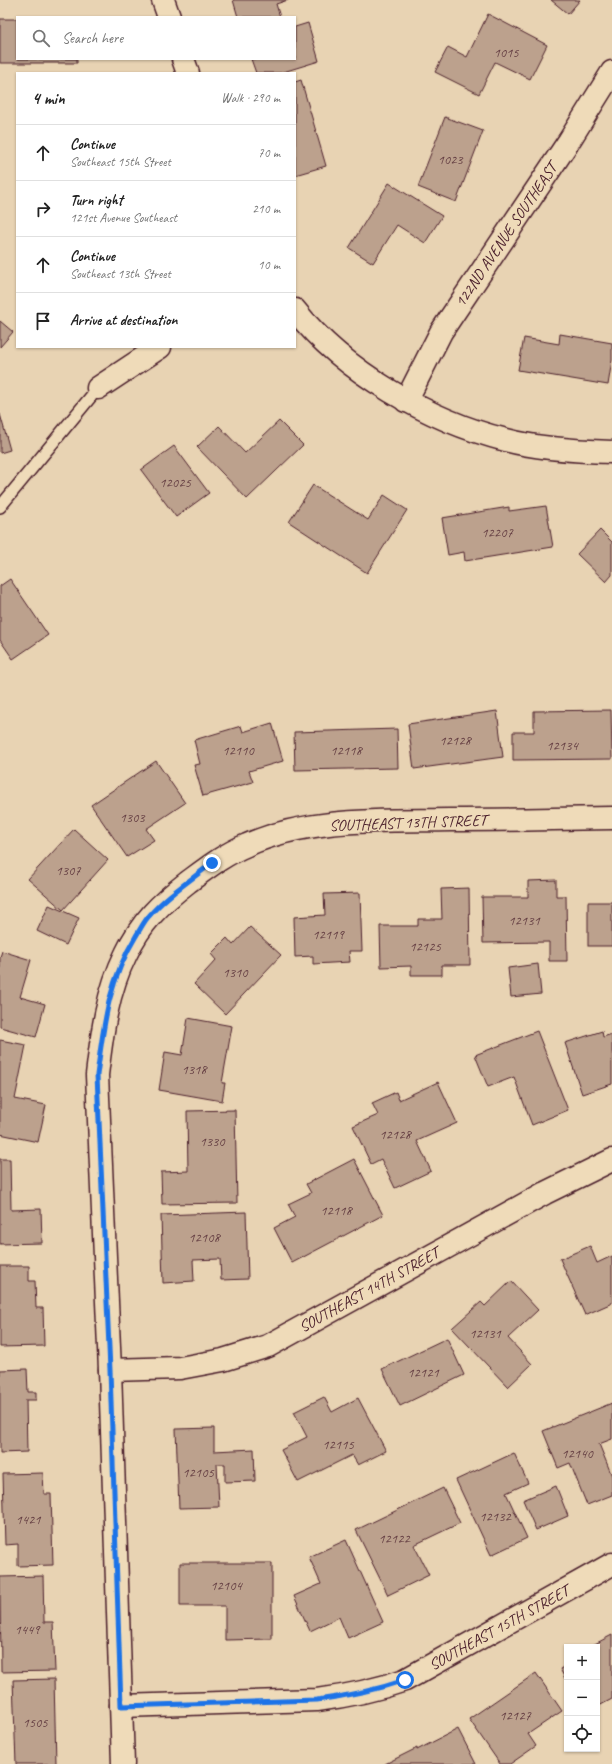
<!DOCTYPE html>
<meta charset="utf-8">
<style>
body{margin:0;font-family:Caveat,sans-serif;background:#f2f2f2;color:#222}
.controls{position:absolute;right:12px;bottom:12px;display:grid;overflow:hidden;border-radius:0px;box-shadow:0 1px 3px #0004}
.controls button{width:36px;height:36px;display:grid;place-items:center;padding:0;border:0;border-bottom:1px solid #e0e0e0;background:#fff;color:#222;font:20px sans-serif}
.stop{position:absolute;width:12px;height:12px;margin:-9px;border:3px solid #1a73e8;border-radius:50%;background:#fff}
.stop.end{background:#1a73e8;border-color:#fff;box-shadow:0 1px 4px #0008}
.list{margin:0;padding:0;list-style:none}
h2{display:flex;justify-content:space-between;align-items:center;height:52px;margin:0;padding:0 16px;font-size:17px}
h2 small{font-size:13px;font-weight:400;color:#767676}
.list li{display:grid;grid-template-columns:26px 1fr auto;gap:12px;align-items:center;box-sizing:border-box;height:56px;padding:0 16px;border-top:1px solid #e0e0e0}
.list b{display:block;font-size:15px;white-space:nowrap}
.list p{margin:0;font-size:13px;white-space:nowrap;color:#767676}
.list em{font-size:13px;font-style:normal;color:#767676}
.icon{flex:none;width:22px;height:22px;fill:none;stroke:currentColor;stroke-width:2;stroke-linecap:round;stroke-linejoin:round}
.map{position:relative;flex:none;width:612px;height:1764px;overflow:hidden}
.search{position:absolute;background:#fff;box-shadow:0 1px 3px #0004;left:16px;top:16px;width:280px;height:44px;display:flex;align-items:center;gap:10px;box-sizing:border-box;padding:0 14px;border-radius:0px;color:#767676;font-size:15px}
.panel{position:absolute;background:#fff;box-shadow:0 1px 3px #0004;left:16px;top:72px;width:280px;height:276px;border-radius:0px}
.map>svg:first-child{display:block}
.building{fill:#bca18d;stroke:#4a1f2b}
.lines{fill:none;stroke-linecap:round;stroke-linejoin:round}
.service-casing{stroke:#4a1f2b;stroke-width:14}
.minor-casing{stroke:#4a1f2b;stroke-width:25}
.tertiary-casing{stroke:#4a1f2b;stroke-width:25}
.service{stroke:#efdbb9;stroke-width:11}
.minor{stroke:#efdbb9;stroke-width:22}
.tertiary{stroke:#efdbb9;stroke-width:22}
.route{stroke:#1a73e8;stroke-width:5}
.labels{text-anchor:middle;dominant-baseline:central;stroke-width:3;stroke-linejoin:round;paint-order:stroke}
.number-label{font-size:14px;fill:#664044}
.street-label{font-size:16px;fill:#4a1f2b;stroke:#efdbb9}
</style>
<div class="map">
<svg width="612" height="1764" viewBox="0 0 612 1764">
<rect width="100%" height="100%" fill="#e8d3b3"/>
<filter id="ink" filterUnits="userSpaceOnUse"><feTurbulence type="fractalNoise" baseFrequency=".025" numOctaves="2"/><feDisplacementMap in="SourceGraphic" scale="8" xChannelSelector="R" yChannelSelector="G"/><feConvolveMatrix kernelMatrix="1 2 1 2 8 2 1 2 1" color-interpolation-filters="sRGB"/></filter>
<g filter="url(#ink)">
<g class="building">
<polygon points="233,0 288,0 276,4 280,17 238,17"/>
<polygon points="551,0 580,0 568,14"/>
<polygon points="488,14 547,45 530,79 495,62 479,94 435,72 448,47 467,57"/>
<polygon points="0,19 17,19 17,59 77,59 77,63 0,63"/>
<polygon points="308,23 319,61 280,73 256,73 251,59 295,59 295,27"/>
<polygon points="301,80 326,166 295,175 295,82"/>
<polygon points="445,117 483,131 456,202 418,187"/>
<polygon points="389,183 442,216 425,243 397,225 373,263 349,248"/>
<polygon points="0,321 13,332 0,347"/>
<polygon points="560,334 612,343 612,360 608,385 518,370 524,338 559,344"/>
<polygon points="0,414 10,450 0,453"/>
<polygon points="279,421 303,445 247,499 197,447 219,426 245,453"/>
<polygon points="174,446 209,493 176,517 141,470"/>
<polygon points="313,485 368,520 384,495 407,510 367,573 289,522"/>
<polygon points="546,506 553,547 465,561 464,552 448,555 442,518 509,507 509,511"/>
<polygon points="600,530 612,542 612,575 606,582 577,554"/>
<polygon points="10,579 48,635 13,659 0,640 0,586"/>
<polygon points="611,710 612,759 513,760 513,732 534,732 534,711"/>
<polygon points="497,711 503,757 414,769 408,724"/>
<polygon points="272,723 283,761 249,771 253,782 203,796 194,765 200,764 194,740 241,726 243,732"/>
<polygon points="397,729 398,768 295,770 294,732"/>
<polygon points="156,761 185,803 146,829 154,840 127,857 91,805"/>
<polygon points="74,829 108,860 63,910 28,879"/>
<polygon points="556,880 556,896 566,896 567,961 549,961 549,942 483,943 482,897 528,897 528,881"/>
<polygon points="469,888 470,965 442,965 442,975 411,975 411,966 381,967 380,926 418,926 418,919 442,919 441,889"/>
<polygon points="360,893 362,951 349,951 350,962 313,964 313,956 295,957 294,917 325,915 324,894"/>
<rect x="588" y="902" width="24" height="44"/>
<polygon points="49,905 79,918 66,945 37,931"/>
<polygon points="250,927 281,955 225,1014 194,984 216,960 211,954 227,938 233,945"/>
<polygon points="2,951 31,960 20,997 45,1004 36,1037 0,1027 0,957"/>
<polygon points="538,964 541,994 511,997 508,968"/>
<polygon points="188,1018 232,1026 222,1083 225,1083 222,1101 159,1090 165,1052 182,1055"/>
<polygon points="537,1031 568,1110 532,1125 514,1077 488,1087 475,1055"/>
<polygon points="602,1031 603,1037 612,1034 612,1084 582,1094 565,1043"/>
<polygon points="0,1040 26,1045 15,1099 46,1105 38,1142 0,1134"/>
<polygon points="438,1082 457,1123 417,1141 431,1171 395,1188 381,1159 371,1164 353,1126 378,1115 372,1103 396,1092 399,1100"/>
<polygon points="235,1110 237,1203 162,1204 161,1172 188,1171 187,1111"/>
<polygon points="0,1159 10,1159 11,1210 41,1209 42,1243 0,1244"/>
<polygon points="354,1159 383,1215 292,1263 274,1228 295,1217 288,1204 311,1193 306,1184"/>
<polygon points="246,1212 248,1279 221,1280 220,1259 193,1260 194,1281 163,1283 161,1215"/>
<polygon points="590,1246 597,1263 612,1256 612,1303 585,1315 560,1259"/>
<polygon points="0,1266 29,1266 29,1281 35,1281 36,1308 43,1308 44,1346 0,1347"/>
<polygon points="511,1281 538,1310 508,1338 532,1364 508,1387 452,1328 481,1302 485,1306"/>
<polygon points="447,1338 464,1375 400,1406 382,1369"/>
<polygon points="27,1369 28,1392 36,1392 36,1400 26,1400 27,1452 0,1453 0,1370"/>
<polygon points="324,1397 332,1412 358,1398 386,1451 358,1465 352,1455 298,1482 281,1450 307,1437 294,1412"/>
<polygon points="612,1403 612,1439 599,1444 612,1476 612,1495 587,1505 570,1463 558,1468 543,1431"/>
<polygon points="214,1428 214,1451 254,1449 255,1481 225,1482 225,1464 217,1464 219,1507 179,1508 176,1429"/>
<polygon points="514,1453 528,1483 506,1493 527,1538 491,1555 456,1480"/>
<polygon points="43,1473 44,1494 51,1494 53,1565 18,1566 18,1544 5,1545 3,1474"/>
<polygon points="556,1486 568,1516 536,1530 523,1500"/>
<polygon points="443,1488 460,1523 414,1545 429,1575 388,1595 356,1530"/>
<polygon points="346,1540 383,1622 348,1638 339,1617 310,1631 294,1596 321,1584 309,1557"/>
<polygon points="180,1563 272,1563 272,1639 225,1640 225,1606 180,1606"/>
<polygon points="43,1576 44,1622 53,1622 55,1671 1,1672 0,1577"/>
<polygon points="612,1635 612,1699 597,1707 597,1647 589,1647"/>
<polygon points="567,1665 567,1682 560,1669"/>
<polygon points="536,1673 562,1711 528,1734 536,1746 510,1764 500,1764 469,1719"/>
<polygon points="54,1679 56,1764 16,1764 13,1680"/>
<polygon points="458,1729 476,1764 385,1764 417,1748 417,1750"/>
</g>
<g class="lines">
<g class="service-casing">
<polyline id="service" points="0,507 98,388"/>
</g>
<g class="minor-casing">
<g id="minor">
<polyline points="98,388 160,347"/>
<polyline points="406,401 441,332 569,141 612,72"/>
<polyline points="110,1370 180,1368 223,1360 268,1346 545,1193 612,1160"/>
<path d="M121,1706L317,1700C347,1696 376,1690 405,1680L612,1564"/>
<path d="M123,1764L110,1370L97,1075C102,1033 107,992 126,954C141,922 161,903 188,882C207,868 225,854 247,845C310,817 382,821 450,820C504,820 558,819 612,818"/>
</g>
</g>
<g class="tertiary-casing">
<g id="tertiary">
<polyline points="163,0 169,17"/>
<polyline points="183,59 188,73"/>
<path d="M295,310C344,372 430,421 506,440C539,449 578,451 612,452"/>
</g>
</g>
<use href="#service" class="service"/>
<use href="#minor" class="minor"/>
<use href="#tertiary" class="tertiary"/>
</g>
</g>
<g class="lines" filter="url(#ink)">
<path class="route" d="M212,863C191,880 167,895 149,916C144,921 140,930 136,936C108,982 104,1023 97,1075L110,1370L121,1706L317,1700C347,1696 376,1690 405,1680"/>
</g>
<g class="labels">
<g class="number-label">
<text x="506" y="52">1015</text>
<text x="450" y="159">1023</text>
<text x="175" y="482">12025</text>
<text x="497" y="532">12207</text>
<text x="455" y="740">12128</text>
<text x="562" y="745">12134</text>
<text x="238" y="750">12110</text>
<text x="346" y="750">12118</text>
<text x="132" y="817">1303</text>
<text x="68" y="870">1307</text>
<text x="524" y="920">12131</text>
<text x="328" y="934">12119</text>
<text x="425" y="946">12125</text>
<text x="235" y="972">1310</text>
<text x="194" y="1069">1318</text>
<text x="395" y="1134">12128</text>
<text x="212" y="1141">1330</text>
<text x="336" y="1210">12118</text>
<text x="204" y="1237">12108</text>
<text x="485" y="1333">12131</text>
<text x="423" y="1372">12121</text>
<text x="338" y="1444">12115</text>
<text x="577" y="1453">12140</text>
<text x="198" y="1472">12105</text>
<text x="495" y="1516">12132</text>
<text x="28" y="1519">1421</text>
<text x="394" y="1538">12122</text>
<text x="226" y="1585">12104</text>
<text x="27" y="1629">1449</text>
<text x="515" y="1715">12127</text>
<text x="35" y="1722">1505</text>
</g>
<g class="street-label">
<text transform="translate(506 235) rotate(-56)">122ND AVENUE SOUTHEAST</text>
<text transform="translate(408 823) rotate(-2)">SOUTHEAST 13TH STREET</text>
<text transform="translate(369 1290) rotate(-29)">SOUTHEAST 14TH STREET</text>
<text transform="translate(499 1628) rotate(-29)">SOUTHEAST 15TH STREET</text>
</g>
</g>
</svg>
<div class="controls">
<button>+</button>
<button>−</button>
<button><svg class="icon" aria-label="locate" viewBox="0 0 24 24"><circle cx="12" cy="12" r="6"/><path d="M12 2v4M12 18v4M2 12h4M18 12h4"/></svg></button>
</div>
<div class="stop" style="left:405px;top:1680px"></div>
<div class="stop end" style="left:212px;top:863px"></div>
<div class="search"><svg class="icon" aria-label="search" viewBox="0 0 24 24"><circle cx="10" cy="10" r="6"/><path d="M15 15l6 6"/></svg>Search here</div>
<section class="panel">
<h2>4 min<small>Walk · 290 m</small></h2>
<ul class="list">
<li><svg class="icon" aria-label="ahead" viewBox="0 0 24 24"><path d="M12 20V5M6 11l6-6 6 6"/></svg><div><b>Continue</b><p>Southeast 15th Street</p></div><em>70 m</em></li>
<li><svg class="icon" aria-label="right" viewBox="0 0 24 24"><path d="M7 20v-9h11M14 6l5 5-5 5"/></svg><div><b>Turn right</b><p>121st Avenue Southeast</p></div><em>210 m</em></li>
<li><svg class="icon" aria-label="ahead" viewBox="0 0 24 24"><path d="M12 20V5M6 11l6-6 6 6"/></svg><div><b>Continue</b><p>Southeast 13th Street</p></div><em>10 m</em></li>
<li><svg class="icon" aria-label="arrive" viewBox="0 0 24 24"><path d="M6 21V4h12l-3 4 3 4H6"/></svg><div><b>Arrive at destination</b></div></li>
</ul>
</section>
</div>
